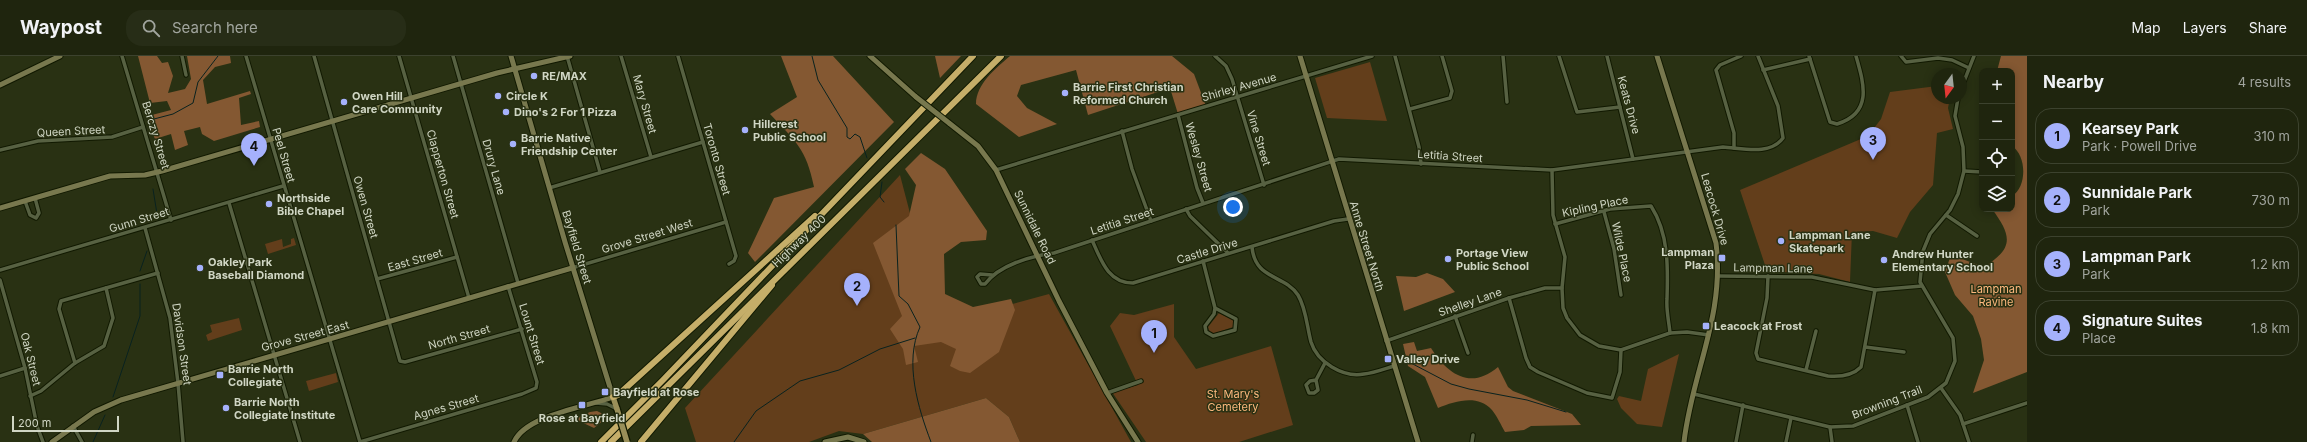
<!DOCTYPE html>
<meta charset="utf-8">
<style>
body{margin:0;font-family:Inter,sans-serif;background:#272d17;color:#f1f3f6}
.controls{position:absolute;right:12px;top:12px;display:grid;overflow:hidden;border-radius:8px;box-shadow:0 2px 10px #0003}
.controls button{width:36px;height:36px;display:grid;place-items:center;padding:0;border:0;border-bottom:1px solid #3c422e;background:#1f250e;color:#f1f3f6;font:20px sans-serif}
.compass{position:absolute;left:1931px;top:12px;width:36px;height:36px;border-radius:50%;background:#1f250e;box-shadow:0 2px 10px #0003;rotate:195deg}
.scale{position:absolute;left:12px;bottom:10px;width:107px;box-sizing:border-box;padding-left:4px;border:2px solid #d0d6c4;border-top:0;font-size:11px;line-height:14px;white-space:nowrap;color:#d0d6c4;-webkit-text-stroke:3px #293113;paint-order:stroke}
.you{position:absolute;left:1233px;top:151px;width:14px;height:14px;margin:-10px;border:3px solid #fff;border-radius:50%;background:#1a73e8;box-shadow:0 0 0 6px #1a73e833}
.badge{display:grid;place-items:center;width:26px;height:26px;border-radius:50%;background:#a5b1fc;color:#111;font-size:13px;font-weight:700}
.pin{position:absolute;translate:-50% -33px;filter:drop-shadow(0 1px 2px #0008)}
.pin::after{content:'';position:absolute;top:21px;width:14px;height:12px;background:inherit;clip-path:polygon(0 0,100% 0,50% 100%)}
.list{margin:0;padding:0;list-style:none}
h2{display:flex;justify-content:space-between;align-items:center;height:52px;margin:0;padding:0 16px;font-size:17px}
h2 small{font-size:13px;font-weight:400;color:#a1a59e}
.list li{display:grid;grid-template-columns:26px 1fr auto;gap:12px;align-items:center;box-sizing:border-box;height:56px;margin:0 8px 8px;padding:0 8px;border:1px solid #3c422e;border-radius:16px}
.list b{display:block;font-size:15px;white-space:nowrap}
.list p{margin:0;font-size:13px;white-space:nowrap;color:#a1a59e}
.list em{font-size:13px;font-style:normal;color:#a1a59e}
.icon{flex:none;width:22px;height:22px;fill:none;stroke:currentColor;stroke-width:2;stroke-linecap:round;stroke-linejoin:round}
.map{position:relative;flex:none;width:2027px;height:386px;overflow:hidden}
header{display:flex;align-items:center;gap:24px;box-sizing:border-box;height:56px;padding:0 20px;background:#1f250e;border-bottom:1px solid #3c422e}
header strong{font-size:19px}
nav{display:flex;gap:22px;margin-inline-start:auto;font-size:14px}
.search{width:280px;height:36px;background:#272d17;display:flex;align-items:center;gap:10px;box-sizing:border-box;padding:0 14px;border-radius:16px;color:#a1a59e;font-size:15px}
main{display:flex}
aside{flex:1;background:#1f250e}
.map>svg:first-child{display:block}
.green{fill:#633e1b}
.forest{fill:#845832}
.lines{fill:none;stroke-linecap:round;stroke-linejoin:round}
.stream{stroke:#09221f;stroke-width:1}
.street-casing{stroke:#111900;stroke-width:5.5}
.secondary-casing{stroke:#111900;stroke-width:7}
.primary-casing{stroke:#111900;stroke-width:8}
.highway-casing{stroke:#111900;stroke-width:8}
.street{stroke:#576142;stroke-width:3.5}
.secondary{stroke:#78784e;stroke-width:5}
.primary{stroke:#998f59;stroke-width:5.5}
.highway{stroke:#c5ae69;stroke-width:6}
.secondary-bridge-casing{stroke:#111900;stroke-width:7;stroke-linecap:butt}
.primary-bridge-casing{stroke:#111900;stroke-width:8;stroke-linecap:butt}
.secondary-bridge{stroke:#78784e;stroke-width:5}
.primary-bridge{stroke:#998f59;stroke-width:5.5}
.poi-dot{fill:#a5b1fc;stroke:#293113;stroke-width:1.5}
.labels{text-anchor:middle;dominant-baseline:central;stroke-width:3;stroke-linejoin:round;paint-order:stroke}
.poi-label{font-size:11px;font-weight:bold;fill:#d0d6c4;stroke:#293113;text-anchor:start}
.street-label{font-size:11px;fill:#d0d6c4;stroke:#293113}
.park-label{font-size:11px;fill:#fdb87e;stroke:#293113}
</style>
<header>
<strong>Waypost</strong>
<div class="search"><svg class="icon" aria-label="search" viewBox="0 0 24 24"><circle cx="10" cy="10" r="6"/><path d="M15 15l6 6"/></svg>Search here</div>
<nav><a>Map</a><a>Layers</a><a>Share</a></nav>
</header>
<main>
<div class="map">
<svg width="2027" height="386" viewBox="0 0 2027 386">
<rect width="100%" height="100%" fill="#293113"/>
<g class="green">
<polygon points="1370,6 1387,65 1327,62 1315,22"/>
<polygon points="1937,30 1937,42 1950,42 1948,52 1953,73 1937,77 1933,129 1910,156 1897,182 1873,175 1852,176 1850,226 1819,218 1767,215 1740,134 1868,80 1881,63 1890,36"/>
<polygon points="900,119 939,268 1049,238 1131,386 1020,386 1009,361 986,342 863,378 839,375 809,386 696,386 685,352"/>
<polygon points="294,182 296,189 268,198 265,188 282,183 283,191 291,188 291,183"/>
<polygon points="1174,248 1174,281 1196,313 1271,290 1293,369 1239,386 1146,386 1112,336 1138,329 1110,270 1120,257 1134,259"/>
<polygon points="1219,257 1233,264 1235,268 1233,271 1213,278 1210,277 1208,271"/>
<polygon points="239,262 242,274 208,285 206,279 212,276 210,269"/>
<polygon points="1679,298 1662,371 1637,368 1621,352 1617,343 1619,340 1641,345 1648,313"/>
<polygon points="336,317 338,326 309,335 306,325"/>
</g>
<g class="forest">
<polygon points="138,0 157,0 162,7 168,6 173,20 168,37 185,33 191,23 187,0 230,0 231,7 215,11 203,24 207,48 250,35 251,38 239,42 241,69 259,65 260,71 214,85 202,78 200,71 184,75 188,89 175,94 171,78 155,83 149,69 148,60 171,54 167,45 150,47"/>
<path d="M781,0H833L894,66L755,206L748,197L774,142L814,131C806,92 796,86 770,58L797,41Z"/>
<polygon points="935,0 961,0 940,22"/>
<path d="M1010,0H1172L1194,18L1206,50L1178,58L1170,32L1088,59L1076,14L1021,29L1017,40L1027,52L1057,68L1019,81L976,48C976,28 996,12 1010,0Z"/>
<path d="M2001,0H2027V316L1973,337L1984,304L1981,283L1973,260L1955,239L1945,216L1951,199L1984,211C2014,192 2012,180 1992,153H2012V140C2027,131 2027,100 2012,90V15H1997Z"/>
<polygon points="921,97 945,113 987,175 986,184 961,186 944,198 945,238 973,251 1011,243 1015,254 999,296 970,317 960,315 950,310 956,293 941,286 914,290 918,306 906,309 903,293 890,273 902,260 873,187 909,160 916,129 905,113"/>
<polygon points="1427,217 1443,223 1455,236 1404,255 1396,220 1416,221"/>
<path d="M1414,286L1417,295L1431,292C1448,319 1471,334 1498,311L1508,331L1513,335L1572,358L1581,369L1531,370L1524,374L1505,376C1501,369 1497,360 1492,354C1478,338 1455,345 1438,352L1425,321L1408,310L1403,288Z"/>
<polygon points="986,342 1009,361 1020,386 872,386 863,378"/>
<polygon points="597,355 603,358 604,364 594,372 579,365 577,362 590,356"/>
</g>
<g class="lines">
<g class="stream">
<polyline points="812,0 818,24 847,72 847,81 850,83 855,78 860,81 867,102"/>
<polyline points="154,63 173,58 193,47 198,26 218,0"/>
<polyline points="882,126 880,141 884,146"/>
<polyline points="153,133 158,164"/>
<path d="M896,169L899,240L908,248L920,271C904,306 918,352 931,386"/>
<polyline points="140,215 147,195"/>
<polyline points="1409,306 1451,328 1469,333 1527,344 1566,356"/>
<polyline points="113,341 140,260 140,228"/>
<polyline points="93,386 105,359"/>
<polyline points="734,386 756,355 800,325 839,314 880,293 915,282"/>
</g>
<g class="street-casing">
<g id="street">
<polyline points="122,0 171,164"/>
<polyline points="182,0 186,19"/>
<polyline points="246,0 360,386"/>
<polyline points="314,0 400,305 405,306 522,273"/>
<polyline points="399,0 469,242"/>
<polyline points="453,0 518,227"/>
<polyline points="567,0 600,116"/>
<polyline points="621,0 651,101"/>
<polyline points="678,0 736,200 734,205 729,208"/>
<polyline points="1215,0 1226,10 1232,23 1264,129"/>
<polyline points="1395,0 1419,91 1421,108"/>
<polyline points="1503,0 1507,46"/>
<polyline points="1559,0 1577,56 1620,51"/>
<polyline points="1607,0 1633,103"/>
<path d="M1809,0L1830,66L1837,68C1873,57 1864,28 1856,0"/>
<polyline points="1901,0 1906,6 1938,2 1952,4 1969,12"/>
<polyline points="1763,14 1810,3"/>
<polyline points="1961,33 1974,0"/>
<polyline points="1410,53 1450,42 1452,35 1442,0"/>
<polyline points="1178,59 1197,132 1203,147"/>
<polyline points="1122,75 1132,113 1151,165"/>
<polyline points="1734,92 1734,77 1716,14 1720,9 1741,0"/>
<polyline points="0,94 38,85 112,81 143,71"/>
<polyline points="996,114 1372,0"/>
<polyline points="1552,114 1553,159 1565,201 1562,232 1563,252 1567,262 1580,279 1599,290 1621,294 1670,277 1687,276 1709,279"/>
<polyline points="1964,115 1982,116"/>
<polyline points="549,132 703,86"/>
<polyline points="25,145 30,159 36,162 39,157 35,142"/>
<polyline points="229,147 300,386"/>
<polyline points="1186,153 1190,160 1228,197"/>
<polyline points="1604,156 1614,193 1621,239"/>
<polyline points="1946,159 1977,180"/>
<path d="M1555,168L1610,153L1651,150C1669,178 1668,212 1667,243C1666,254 1669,266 1670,277"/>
<polyline points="145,172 170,262 178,327 183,386"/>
<path d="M1092,184C1101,204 1108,227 1133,227L1334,165L1348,163"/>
<path d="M1252,191C1255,224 1284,218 1298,239C1306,252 1307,271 1311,286C1317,306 1343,322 1364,318C1374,317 1384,313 1394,310"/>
<polyline points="1203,205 1215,252 1214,258 1205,270 1206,276 1213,280 1235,274 1236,263 1215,252"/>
<polyline points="572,212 726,166"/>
<polyline points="0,214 283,130"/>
<path d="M992,219L980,218L977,221L981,228H985C999,209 1031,200 1054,197L1339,103L1552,114L1723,91C1742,92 1770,100 1783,82L1778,50L1758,0"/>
<polyline points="1719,220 1812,221 1875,234 1922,230"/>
<path d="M1768,220L1767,242L1756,297L1758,303L1828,320C1840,321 1852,320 1861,311L1875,234"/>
<polyline points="377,223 457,201"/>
<polyline points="0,224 25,312 37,370 43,386"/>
<polyline points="1509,242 1526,302 1530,311 1538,316 1587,337 1612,342 1620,316 1621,294"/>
<polyline points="1455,260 1468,297"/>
<polyline points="1386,285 1509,242 1545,232 1562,232"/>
<polyline points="1865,291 1904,296"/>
<polyline points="75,307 59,253 61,245 158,217"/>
<polyline points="1806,314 1816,275"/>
<polyline points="0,320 25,312"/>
<polyline points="1316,324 1310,325 1306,329 1309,337 1314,337 1318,334 1316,324 1325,307"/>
<polyline points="1941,332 1960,359 1969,386"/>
<polyline points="1107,337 1141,325"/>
<polyline points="1694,338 1830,371 1853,370 1928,341 1946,327 1955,305 1953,282 1920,226 1923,195 1930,178 1950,154 1958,138 1964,115 1963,91 1955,60 1958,42"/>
<polyline points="30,340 41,335 75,307 104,290 113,262 106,232"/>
<polyline points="596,347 607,348 617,353"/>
<polyline points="1907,349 1918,386"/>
<polyline points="1963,368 2027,347"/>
<polyline points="73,370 82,386"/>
<polyline points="1830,371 1832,386"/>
<polyline points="360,386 522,338 536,332 537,326 508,230"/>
<polyline points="1472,386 1473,379"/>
<polyline points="1736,386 1743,349"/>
<polyline points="1786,386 1791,362"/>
</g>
</g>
<g class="secondary-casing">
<g id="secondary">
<path d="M511,0L565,186L613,341C586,351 526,359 514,386"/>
<polyline points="870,0 916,41"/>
<polyline points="1300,0 1418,386"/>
<path d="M1657,0L1716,187C1725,260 1692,316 1684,386"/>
<polyline points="0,29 60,0"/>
<polyline points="949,67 978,90 996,114 1059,245 1107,337 1138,386"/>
<polyline points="0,152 110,120 145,119 162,115 497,17 570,0"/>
<polyline points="52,386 94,356 121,344 572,212"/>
<polyline points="825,386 848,381 864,386"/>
</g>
</g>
<g class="primary-casing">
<polyline id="primary" points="613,341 617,353"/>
</g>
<g class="highway-casing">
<g id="highway">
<polyline points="613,341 618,339 815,160"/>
<polyline points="601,386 663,324 973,0"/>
<polyline points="611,386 1001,0"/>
<polyline points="641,386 772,229"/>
</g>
</g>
<use href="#street" class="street"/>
<use href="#secondary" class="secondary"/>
<use href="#primary" class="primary"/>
<use href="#highway" class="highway"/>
<g class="secondary-bridge-casing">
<polyline id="secondary-bridge" points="916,41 949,67"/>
</g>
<g class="primary-bridge-casing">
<polyline id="primary-bridge" points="617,353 627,386"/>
</g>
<use href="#secondary-bridge" class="secondary-bridge"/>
<use href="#primary-bridge" class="primary-bridge"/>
</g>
<g class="poi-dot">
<circle cx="534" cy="20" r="4"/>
<circle cx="1065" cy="37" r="4"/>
<circle cx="498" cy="40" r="4"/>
<circle cx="344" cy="46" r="4"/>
<circle cx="506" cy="56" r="4"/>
<circle cx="745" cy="74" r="4"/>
<circle cx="513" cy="88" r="4"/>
<circle cx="269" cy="148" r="4"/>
<circle cx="1781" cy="185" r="4"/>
<rect x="1718" y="198" width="8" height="8" rx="2"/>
<circle cx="1448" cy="203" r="4"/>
<circle cx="1884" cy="204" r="4"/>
<circle cx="200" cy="212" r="4"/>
<rect x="1702" y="266" width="8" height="8" rx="2"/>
<rect x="1384" y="299" width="8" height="8" rx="2"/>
<rect x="216" y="315" width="8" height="8" rx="2"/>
<rect x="601" y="332" width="8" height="8" rx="2"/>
<rect x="578" y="345" width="8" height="8" rx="2"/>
<circle cx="226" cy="352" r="4"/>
</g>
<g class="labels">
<g class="poi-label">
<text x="542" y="20">RE/MAX</text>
<text x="1073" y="31">Barrie First Christian<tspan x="1073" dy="13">Reformed Church</tspan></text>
<text x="352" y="40">Owen Hill<tspan x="352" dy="13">Care Community</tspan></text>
<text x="506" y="40">Circle K</text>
<text x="514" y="56">Dino's 2 For 1 Pizza</text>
<text x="753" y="68">Hillcrest<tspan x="753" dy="13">Public School</tspan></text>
<text x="521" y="82">Barrie Native<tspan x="521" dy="13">Friendship Center</tspan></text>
<text x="277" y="142">Northside<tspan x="277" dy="13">Bible Chapel</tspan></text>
<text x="1789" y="179">Lampman Lane<tspan x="1789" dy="13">Skatepark</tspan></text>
<text x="1714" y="196" text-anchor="end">Lampman<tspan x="1714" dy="13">Plaza</tspan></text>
<text x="1456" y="197">Portage View<tspan x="1456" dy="13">Public School</tspan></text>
<text x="1892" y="198">Andrew Hunter<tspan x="1892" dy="13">Elementary School</tspan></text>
<text x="208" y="206">Oakley Park<tspan x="208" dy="13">Baseball Diamond</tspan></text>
<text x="1714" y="270">Leacock at Frost</text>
<text x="1396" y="303">Valley Drive</text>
<text x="228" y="313">Barrie North<tspan x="228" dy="13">Collegiate</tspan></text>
<text x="613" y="336">Bayfield at Rose</text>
<text x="234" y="346">Barrie North<tspan x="234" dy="13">Collegiate Institute</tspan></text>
<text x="582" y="362" text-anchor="middle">Rose at Bayfield</text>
</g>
<g class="street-label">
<text transform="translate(1239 31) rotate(-16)">Shirley Avenue</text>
<text transform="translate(645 48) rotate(74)">Mary Street</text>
<text transform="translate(1629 49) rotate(75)">Keats Drive</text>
<text transform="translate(71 75) rotate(-3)">Queen Street</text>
<text transform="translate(156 79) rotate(73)">Berczy Street</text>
<text transform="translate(1259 82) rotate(73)">Vine Street</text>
<text transform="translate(284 99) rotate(74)">Peel Street</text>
<text transform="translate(1450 100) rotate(4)">Letitia Street</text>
<text transform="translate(1199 101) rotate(74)">Wesley Street</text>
<text transform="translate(717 103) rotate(74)">Toronto Street</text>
<text transform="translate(494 111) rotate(74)">Drury Lane</text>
<text transform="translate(443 118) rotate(74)">Clapperton Street</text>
<text transform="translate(1595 150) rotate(-12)">Kipling Place</text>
<text transform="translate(366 151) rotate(74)">Owen Street</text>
<text transform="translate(1715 153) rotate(74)">Leacock Drive</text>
<text transform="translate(139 164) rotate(-17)">Gunn Street</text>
<text transform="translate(1122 165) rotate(-18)">Letitia Street</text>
<text transform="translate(1035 171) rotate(64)">Sunnidale Road</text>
<text transform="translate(647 180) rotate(-17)">Grove Street West</text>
<text transform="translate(799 185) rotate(-44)">Highway 400</text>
<text transform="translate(1367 190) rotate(73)">Anne Street North</text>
<text transform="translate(577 191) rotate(73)">Bayfield Street</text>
<text transform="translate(1207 195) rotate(-17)">Castle Drive</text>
<text transform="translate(1622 196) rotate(78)">Wilde Place</text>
<text transform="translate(415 204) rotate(-16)">East Street</text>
<text transform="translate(1773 212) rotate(1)">Lampman Lane</text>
<text transform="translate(1470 246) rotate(-19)">Shelley Lane</text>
<text transform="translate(532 278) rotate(73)">Lount Street</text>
<text transform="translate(305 280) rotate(-15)">Grove Street East</text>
<text transform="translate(459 281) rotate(-16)">North Street</text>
<text transform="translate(182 288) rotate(82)">Davidson Street</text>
<text transform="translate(31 303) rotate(76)">Oak Street</text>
<text transform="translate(1887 346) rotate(-21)">Browning Trail</text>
<text transform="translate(446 351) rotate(-16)">Agnes Street</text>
</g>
<g class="park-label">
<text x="1996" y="233">Lampman<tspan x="1996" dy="13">Ravine</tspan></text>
<text x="1233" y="338">St. Mary's<tspan x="1233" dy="13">Cemetery</tspan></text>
</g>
</g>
</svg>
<div class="controls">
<button>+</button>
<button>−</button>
<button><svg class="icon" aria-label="locate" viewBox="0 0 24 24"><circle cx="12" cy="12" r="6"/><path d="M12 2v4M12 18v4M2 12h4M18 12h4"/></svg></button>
<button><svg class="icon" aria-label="layers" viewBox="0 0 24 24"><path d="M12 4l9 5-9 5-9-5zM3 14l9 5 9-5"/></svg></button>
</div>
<svg class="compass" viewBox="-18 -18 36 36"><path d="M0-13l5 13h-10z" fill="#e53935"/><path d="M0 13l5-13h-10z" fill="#a1a59e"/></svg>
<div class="scale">200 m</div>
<div class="you"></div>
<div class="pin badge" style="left:1154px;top:297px">1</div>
<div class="pin badge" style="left:857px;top:250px">2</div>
<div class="pin badge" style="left:1873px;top:104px">3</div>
<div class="pin badge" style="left:254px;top:110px">4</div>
</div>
<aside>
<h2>Nearby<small>4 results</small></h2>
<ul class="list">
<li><span class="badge">1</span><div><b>Kearsey Park</b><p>Park · Powell Drive</p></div><em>310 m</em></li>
<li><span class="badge">2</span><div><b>Sunnidale Park</b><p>Park</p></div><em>730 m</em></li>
<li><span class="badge">3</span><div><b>Lampman Park</b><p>Park</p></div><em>1.2 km</em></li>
<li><span class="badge">4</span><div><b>Signature Suites</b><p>Place</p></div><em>1.8 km</em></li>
</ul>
</aside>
</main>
